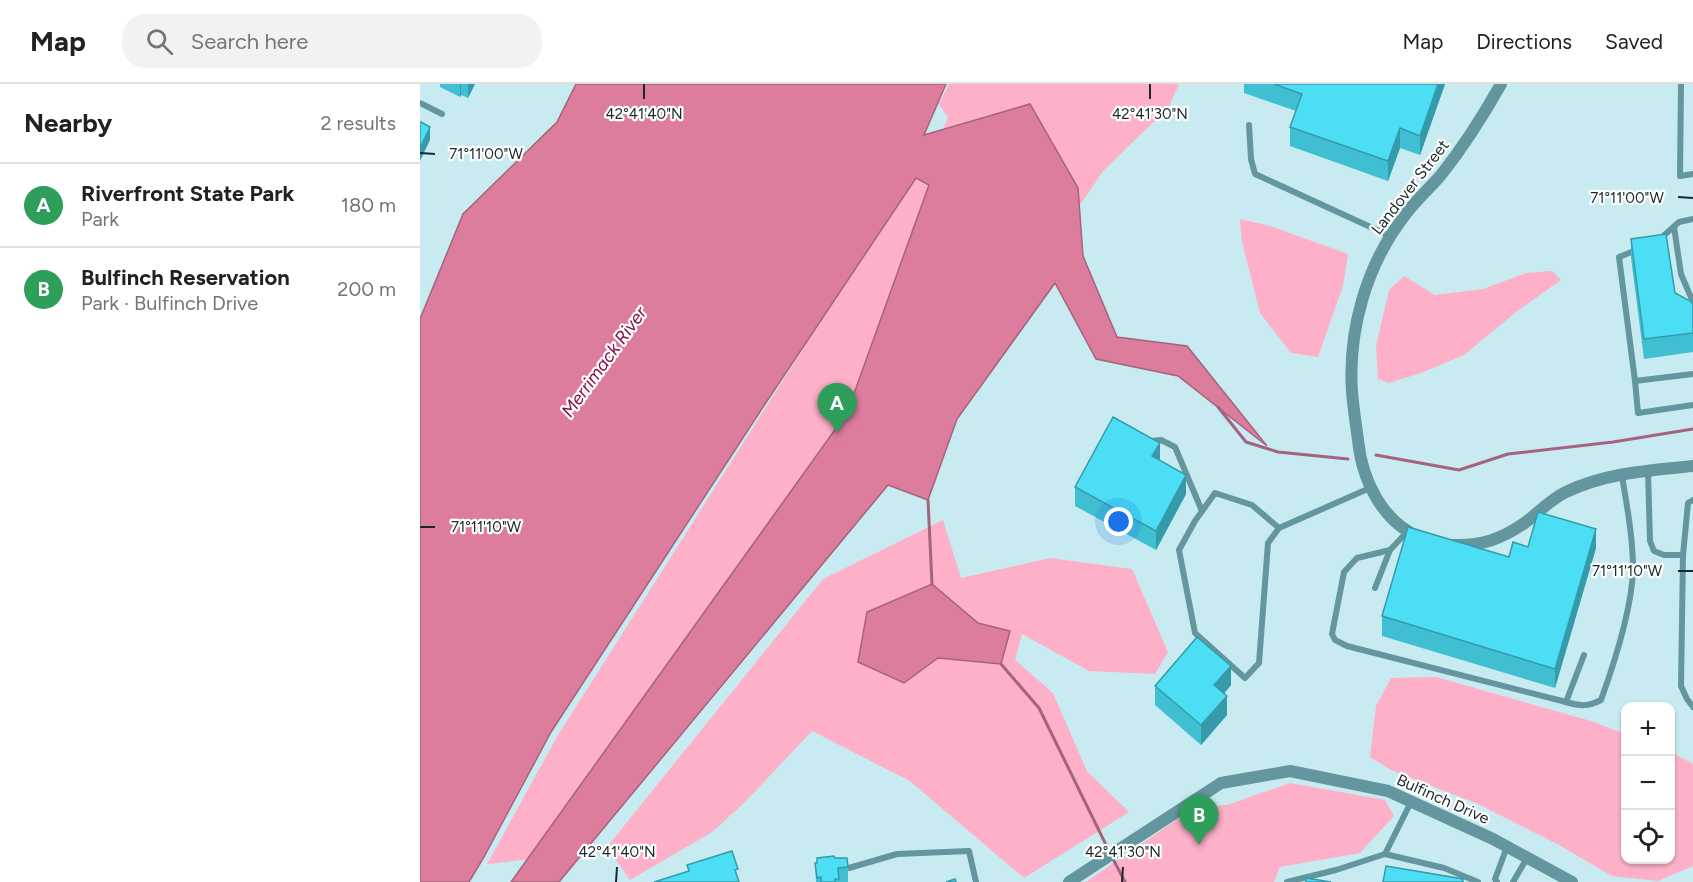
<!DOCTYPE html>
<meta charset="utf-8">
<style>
body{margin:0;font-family:Figtree,sans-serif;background:#f2f2f2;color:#202124}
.controls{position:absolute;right:18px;bottom:18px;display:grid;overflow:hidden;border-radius:12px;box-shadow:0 2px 4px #0004}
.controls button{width:54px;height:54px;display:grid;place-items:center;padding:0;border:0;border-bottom:2px solid #e0e0e0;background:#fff;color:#202124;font:30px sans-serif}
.you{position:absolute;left:699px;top:438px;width:21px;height:21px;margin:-15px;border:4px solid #fff;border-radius:50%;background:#1a73e8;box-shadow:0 0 0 9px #1a73e833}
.badge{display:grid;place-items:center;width:39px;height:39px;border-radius:50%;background:#ea580c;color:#fff;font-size:20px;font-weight:700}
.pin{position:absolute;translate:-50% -50px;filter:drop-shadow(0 2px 3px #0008)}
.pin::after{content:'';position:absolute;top:32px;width:21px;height:18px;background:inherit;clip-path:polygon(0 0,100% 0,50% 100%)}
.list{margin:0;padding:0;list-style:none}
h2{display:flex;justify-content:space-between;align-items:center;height:78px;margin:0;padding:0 24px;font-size:26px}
h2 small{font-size:20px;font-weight:400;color:#757577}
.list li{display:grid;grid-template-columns:39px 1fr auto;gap:18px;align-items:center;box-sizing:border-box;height:84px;padding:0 24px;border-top:2px solid #e0e0e0}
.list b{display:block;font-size:22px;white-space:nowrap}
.list p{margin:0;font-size:20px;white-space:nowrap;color:#757577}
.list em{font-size:20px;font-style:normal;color:#757577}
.icon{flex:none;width:33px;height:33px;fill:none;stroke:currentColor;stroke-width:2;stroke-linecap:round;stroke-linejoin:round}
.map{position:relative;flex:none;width:1273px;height:798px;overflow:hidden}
header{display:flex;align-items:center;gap:36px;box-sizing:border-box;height:84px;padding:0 30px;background:#fff;border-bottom:2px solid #e0e0e0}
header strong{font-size:28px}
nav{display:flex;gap:33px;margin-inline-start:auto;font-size:21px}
.search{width:420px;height:54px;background:#f2f2f2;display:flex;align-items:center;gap:15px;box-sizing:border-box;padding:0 21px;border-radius:24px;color:#757577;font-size:22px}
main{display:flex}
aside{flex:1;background:#fff}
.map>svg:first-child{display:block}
.green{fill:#fdb0c8}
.water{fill:#dd7d9e;stroke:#a3647c;stroke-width:1.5}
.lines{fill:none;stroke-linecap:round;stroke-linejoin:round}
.stream{stroke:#a3647c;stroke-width:3}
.lane{stroke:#63969e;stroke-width:6}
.street{stroke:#63969e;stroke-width:12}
.wall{fill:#41bfd2}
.shaded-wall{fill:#359bab}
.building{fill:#4cdef4;stroke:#359bab;stroke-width:1.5}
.ticks{fill:none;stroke:#1b282b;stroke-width:2}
.labels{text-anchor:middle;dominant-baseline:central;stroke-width:4.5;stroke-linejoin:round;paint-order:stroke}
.street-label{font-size:16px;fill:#1b282b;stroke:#fff}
.water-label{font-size:18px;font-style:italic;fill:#840f48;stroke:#fff}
.ticks-label{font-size:15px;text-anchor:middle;fill:#1b282b;stroke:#fff;stroke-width:4.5;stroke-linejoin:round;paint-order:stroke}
</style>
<header>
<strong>Map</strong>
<div class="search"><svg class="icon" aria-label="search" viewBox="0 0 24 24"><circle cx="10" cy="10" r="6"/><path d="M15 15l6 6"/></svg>Search here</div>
<nav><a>Map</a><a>Directions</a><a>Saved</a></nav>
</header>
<main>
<aside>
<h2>Nearby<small>2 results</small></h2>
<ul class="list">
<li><span class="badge" style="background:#2e9e5b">A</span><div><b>Riverfront State Park</b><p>Park</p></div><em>180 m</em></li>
<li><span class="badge" style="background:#2e9e5b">B</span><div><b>Bulfinch Reservation</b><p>Park · Bulfinch Drive</p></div><em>200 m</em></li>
</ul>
</aside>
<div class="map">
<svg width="1273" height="798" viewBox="0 0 1273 798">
<rect width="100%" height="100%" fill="#c8ebf1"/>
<g class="green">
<polygon points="529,0 759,0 749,23 683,87 644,145 155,770 67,780 138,651 466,134 514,66 528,34 519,20"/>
<polygon points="820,135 850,142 928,170 923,202 898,273 871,269 840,229 822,158"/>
<polygon points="1132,187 1141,196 1096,228 1044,271 1001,289 969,299 958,295 956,262 969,206 984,192 1015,211 1063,205 1106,189"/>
<polygon points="523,436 541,494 630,474 712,485 748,568 735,590 669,587 602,550 595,576 633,609 667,687 709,728 604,794 490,697 392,647 325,718 292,748 210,796 187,763 403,495"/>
<polygon points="1016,593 1171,637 1205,650 1206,776 1250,776 1251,668 1273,680 1273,782 1238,797 1192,792 1139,761 1058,720 971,686 950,673 956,622 971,594"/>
<polygon points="870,699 965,716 974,732 940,769 860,783 854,798 666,798 775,723 807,721"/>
</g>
<g class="water">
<polygon points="156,0 526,0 504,51 610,20 658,104 663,172 697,253 767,262 847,362 758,292 676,275 635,199 537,335 508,416 468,401 139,798 91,798 427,329 509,101 496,94 345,320 131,648 64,773 49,798 0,798 0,235 43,130 137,38"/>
<polygon points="512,500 558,539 590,547 581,580 518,574 484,599 438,578 447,528"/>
</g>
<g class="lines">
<g class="stream">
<polyline points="798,323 826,358 858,368 928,375"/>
<polyline points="956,371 1039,386 1088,370 1193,358 1273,345"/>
<polyline points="508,416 512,500"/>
<polyline points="581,580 619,624 689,767"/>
<polyline points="692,773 705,798"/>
</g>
<g class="lane">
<polyline points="1261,0 1260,92 1273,90"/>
<polyline points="0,19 22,30"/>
<polyline points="829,41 831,75 835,90 970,152"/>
<polyline points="1254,143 1261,190 1273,218"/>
<polyline points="1241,154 1259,138 1273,135"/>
<polyline points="1273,290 1215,297 1218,329 1273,321"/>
<polyline points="1215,297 1199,173 1219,165"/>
<polyline points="730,357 741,356 755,363 782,427"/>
<polyline points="1228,387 1230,457 1234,467 1244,471 1263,471"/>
<polyline points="1273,416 1268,419 1263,471 1261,602 1267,615 1273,623"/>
<polyline points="859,444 848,459 839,579 825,594 775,549 759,466 775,437 795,409 832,421 859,444 950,404"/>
<path d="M987,448L970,466L937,474L924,488L912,550L915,556L927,562L1146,618C1160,622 1168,623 1181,616C1194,580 1212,523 1213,485C1213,454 1207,422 1202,392"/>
<polyline points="955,504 970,466"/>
<polyline points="1146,618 1164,571"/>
<polyline points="965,770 1024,784 1058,798"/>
<polyline points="429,784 477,770 549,767 556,798"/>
<polyline points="867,798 916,786 965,770 991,718"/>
<polyline points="1077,798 1075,795 1087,763"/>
<polyline points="1093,798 1107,774"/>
</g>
<g class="street">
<path d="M1001,454C962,438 942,396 938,356C936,340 933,323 932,307C928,247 946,183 982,135C993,119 1008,106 1021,91C1044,62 1063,32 1081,0"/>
<path d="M1033,461C1062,462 1082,455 1106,438C1119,428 1131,415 1146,408C1185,389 1231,386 1273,382"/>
<polyline points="649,798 801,699 870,687 968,707 1073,755 1152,798"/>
</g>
</g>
<g class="wall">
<polygon points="20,0 55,0 48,14 41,11 40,13 20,3"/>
<polygon points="824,0 1025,0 1000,71 980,64 968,97 870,62 870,43 876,27 824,9"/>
<polygon points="1211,155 1255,209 1273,220 1273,268 1224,275 1211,174"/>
<polygon points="740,376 766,410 736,466 655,422 655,403"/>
<polygon points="1108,463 1176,464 1135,604 962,552 962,532"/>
<polygon points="811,601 804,610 807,631 781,661 735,621 735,602"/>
<polygon points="415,774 428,783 428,798 396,798 395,779"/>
</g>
<g class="shaded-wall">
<polygon points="40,0 41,0 41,11 40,13"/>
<polygon points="48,0 55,0 48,14"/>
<polygon points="1018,0 1025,0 1000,71 1000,52"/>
<polygon points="10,43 10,56 0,77 0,64"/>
<polygon points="980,44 980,64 968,97 968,77"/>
<polygon points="740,359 740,378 732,372"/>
<polygon points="766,391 766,410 736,466 736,447"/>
<polygon points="1176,445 1176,464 1135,604 1135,585"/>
<polygon points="811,582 811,601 794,621 794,601"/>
<polygon points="807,612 807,631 781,661 781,641"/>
</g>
<g class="building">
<polygon points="854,0 1018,0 1000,52 980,44 968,77 870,43 882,10"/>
<polygon points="1,38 10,43 0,64 0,40"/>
<polygon points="1246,150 1255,209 1270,217 1273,220 1273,249 1224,255 1211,155"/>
<polygon points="693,333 740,359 732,372 766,391 736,447 655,403"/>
<polygon points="1118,428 1176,445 1135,585 962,532 988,443 1089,473 1093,458 1108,463"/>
<polygon points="777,553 811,582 794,601 807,612 781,641 735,602"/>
<polygon points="312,767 318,785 315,786 319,798 234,798 269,787 267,781"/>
<polygon points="414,772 415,774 427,774 428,783 418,784 419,795 415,795 415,798 401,798 401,793 397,794 395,779 397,779 397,774"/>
<polygon points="966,782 1043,795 1043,798 963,798"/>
<polygon points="886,794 911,798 886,798"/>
<polygon points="535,795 536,798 526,798"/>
</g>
<path class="ticks" d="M224,15V0M730,15V0M0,69L15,70M1258,113L1273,114M0,443H15M1258,487H1273M196,798L197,783M702,798L703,783"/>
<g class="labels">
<g class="street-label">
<text transform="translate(990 103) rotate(-52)">Landover Street</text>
<text transform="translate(1023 715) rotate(24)">Bulfinch Drive</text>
</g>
<g class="water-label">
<text transform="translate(184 278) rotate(-54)">Merrimack River</text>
</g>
</g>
<g class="ticks-label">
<text x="224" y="35">42°41'40"N</text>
<text x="730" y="35">42°41'30"N</text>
<text x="66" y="75">71°11'00"W</text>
<text x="1207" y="119">71°11'00"W</text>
<text x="66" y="448">71°11'10"W</text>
<text x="1207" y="492">71°11'10"W</text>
<text x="197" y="773">42°41'40"N</text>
<text x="703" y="773">42°41'30"N</text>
</g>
</svg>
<div class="controls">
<button>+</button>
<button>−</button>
<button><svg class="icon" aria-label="locate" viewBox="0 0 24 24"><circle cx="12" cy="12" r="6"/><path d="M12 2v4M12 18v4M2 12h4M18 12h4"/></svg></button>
</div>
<div class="you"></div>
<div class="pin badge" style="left:417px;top:349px;background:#2e9e5b">A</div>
<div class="pin badge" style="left:779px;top:761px;background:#2e9e5b">B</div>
</div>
</main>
